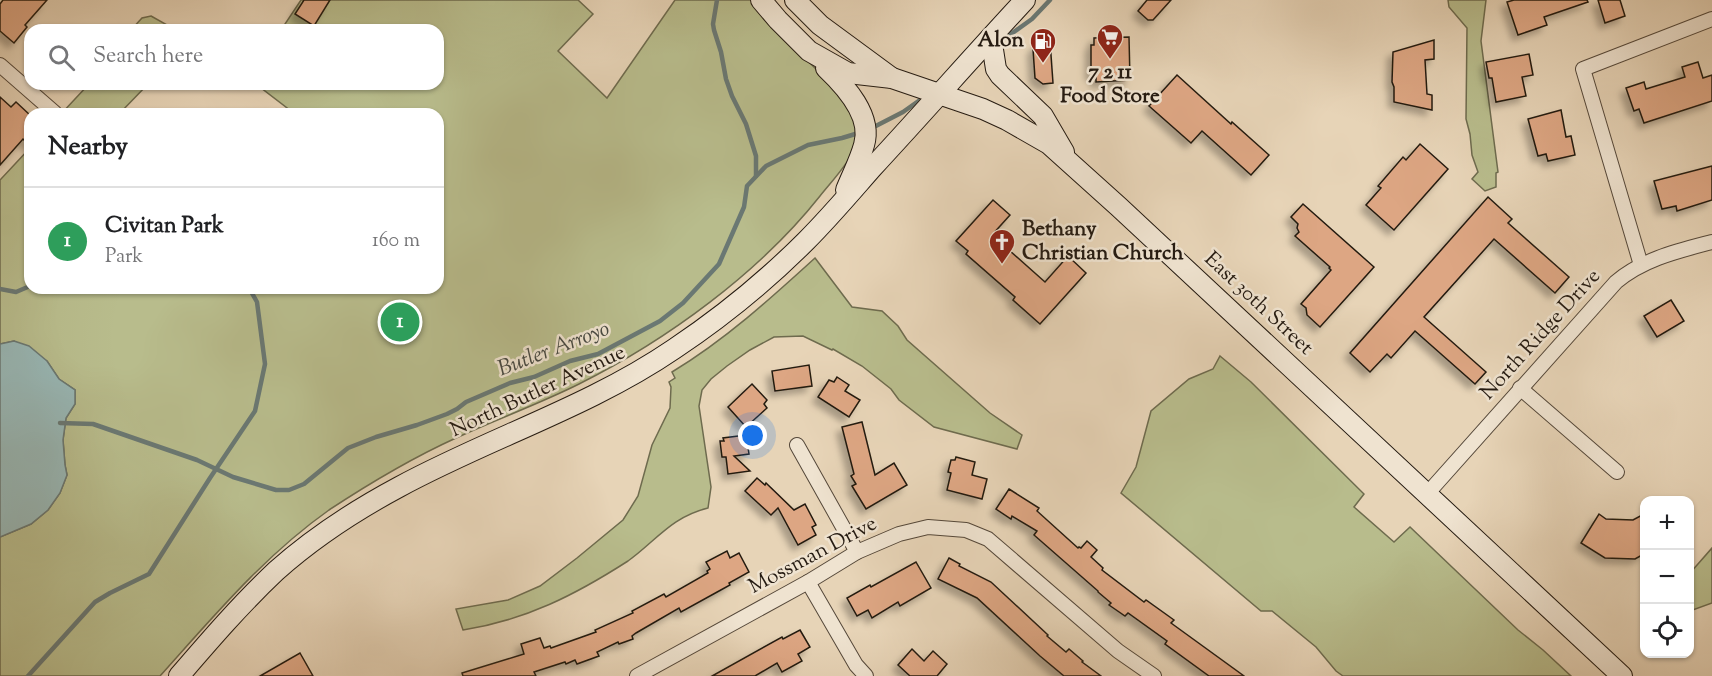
<!DOCTYPE html>
<meta charset="utf-8">
<style>
body{margin:0;font-family:"Sorts Mill Goudy",serif;background:#f2f2f2;color:#202124}
.controls{position:absolute;right:18px;bottom:18px;display:grid;overflow:hidden;border-radius:12px;box-shadow:0 2px 4px #0004}
.controls button{width:54px;height:54px;display:grid;place-items:center;padding:0;border:0;border-bottom:2px solid #e0e0e0;background:#fff;color:#202124;font:30px sans-serif}
.you{position:absolute;left:753px;top:436px;width:21px;height:21px;margin:-15px;border:4px solid #fff;border-radius:50%;background:#1a73e8;box-shadow:0 0 0 9px #1a73e833}
.badge{display:grid;place-items:center;width:39px;height:39px;border-radius:50%;background:#8f2418;color:#fff;font-size:20px;font-weight:700}
.pin{position:absolute;translate:-50% -50%;border:3px solid #fff;box-shadow:0 2px 6px #0006}
.list{margin:0;padding:0;list-style:none}
h2{display:flex;justify-content:space-between;align-items:center;height:78px;margin:0;padding:0 24px;font-size:26px}
h2 small{font-size:20px;font-weight:400;color:#757577}
.list li{display:grid;grid-template-columns:39px 1fr auto;gap:18px;align-items:center;box-sizing:border-box;height:108px;padding:0 24px;border-top:2px solid #e0e0e0}
.list b{display:block;font-size:22px;white-space:nowrap}
.list p{margin:0;font-size:20px;white-space:nowrap;color:#757577}
.list em{font-size:20px;font-style:normal;color:#757577}
.icon{flex:none;width:33px;height:33px;fill:none;stroke:currentColor;stroke-width:2;stroke-linecap:round;stroke-linejoin:round}
.map{position:relative;flex:none;width:1712px;height:676px;overflow:hidden}
.search{position:absolute;background:#fff;box-shadow:0 2px 4px #0004;left:24px;top:24px;width:420px;height:66px;display:flex;align-items:center;gap:15px;box-sizing:border-box;padding:0 21px;border-radius:18px;color:#757577;font-size:22px}
.panel{position:absolute;background:#fff;box-shadow:0 2px 4px #0004;left:24px;top:108px;width:420px;height:186px;border-radius:18px}
.map>svg:first-child{display:block}
.green{fill:#b8bc8c;stroke:#6e6b4e;stroke-width:1.5}
.water{fill:#98b7b5;stroke:#6a7873;stroke-width:1.5}
.lines{fill:none;stroke-linecap:round;stroke-linejoin:round}
.stream{stroke:#6a7873;stroke-width:4.5}
.building{fill:#dda683;stroke:#241a11;stroke-width:1.5;filter:url(#shadow)}
.minor-casing{stroke:#55483a;stroke-width:16}
.secondary-casing{stroke:#241a11;stroke-width:22}
.minor{stroke:#efe3d0;stroke-width:14}
.secondary{stroke:#efe3d0;stroke-width:20}
.labels{text-anchor:middle;dominant-baseline:central;stroke-width:5;stroke-linejoin:round;paint-order:stroke}
.poi-label{font-size:21px;font-weight:bold;fill:#241a11;stroke:#efe3d0;text-anchor:end}
.street-label{font-size:21px;fill:#241a11;stroke:#efe3d0}
.water-label{font-size:22px;font-style:italic;fill:#474942;stroke:#efe3d0}
</style>
<div class="map">
<svg width="1712" height="676" viewBox="0 0 1712 676">
<defs>
<filter id="shadow"><feDropShadow dx="-5.5" dy="5.5" stdDeviation="3" flood-color="#0004"/></filter>
</defs>
<rect width="100%" height="100%" fill="#e7d4b7"/>
<filter id="stains"><feTurbulence type="fractalNoise" baseFrequency=".00333" numOctaves="4"/><feColorMatrix values="0 0 0 0 .2 0 0 0 0 .09 0 0 0 0 .02 0 0 0 .5 -.17"/></filter>
<radialGradient id="worn" r=".72"><stop offset=".6" stop-color="#630" stop-opacity="0"/><stop offset="1" stop-color="#630" stop-opacity=".3"/></radialGradient>
<g class="green">
<path d="M301,0H578L593,14L558,51L607,98L675,0H751C761,13 771,25 782,37C798,52 814,66 829,82C836,89 847,97 851,106C853,110 858,132 858,137C857,155 831,182 820,196C759,273 667,340 579,384C539,404 497,419 456,438C412,458 370,483 329,510C264,556 213,617 160,676H0V537L31,524L48,510L60,493L67,475L65,465L63,440L66,418L75,404V390L59,379L47,361L14,341L0,344V180L30,148V288H438V114H295L256,84H438V30H281Z"/>
<polygon points="1448,0 1486,0 1481,41 1498,172 1496,173 1496,187 1485,191 1472,179 1478,172 1472,155 1470,134 1466,119 1467,28 1449,7"/>
<polygon points="151,16 169,26 173,30 131,30 142,18"/>
<polygon points="89,84 148,84 119,114 61,114"/>
<path d="M815,258L852,307L882,311L898,326L907,340L990,413L1022,435L1017,449L934,427L899,400L891,389L862,366L833,349L832,350L803,336L774,337L750,350L727,366L711,379L702,390L699,406L711,487L708,508C671,517 656,541 628,561C575,595 526,620 463,630L456,609L508,600L540,586L577,558L623,520L638,496L652,445L670,408L671,387L669,382L675,378L672,372C725,340 770,299 815,258Z"/>
<polygon points="1220,356 1251,382 1364,494 1354,507 1394,542 1410,527 1518,630 1543,650 1571,676 1343,676 1336,671 1316,647 1272,611 1261,611 1121,493 1136,467 1151,411 1189,379 1213,369"/>
<polygon points="1712,548 1712,603 1690,611 1690,573"/>
</g>
<polygon class="water" points="14,341 29,346 47,361 59,379 75,390 75,404 66,418 63,440 65,465 67,475 60,493 48,510 31,524 0,537 0,344"/>
<g class="lines">
<g class="stream">
<polyline points="717,0 713,24 714,30 721,52 726,79 732,96 746,124 756,156 756,176"/>
<polyline points="997,44 1032,19 1050,0"/>
<polyline points="870,129 903,112 927,95"/>
<polyline points="0,289 16,292 30,286"/>
<polyline points="60,423 93,424 197,460 233,477 276,490 289,490 304,484 348,448 376,437 417,425 447,414 457,409 466,402 510,383 534,377 570,361 598,354 660,321 683,303 719,264 744,207 747,186 766,166 808,145 842,138 862,132"/>
<polyline points="28,676 95,602 110,593 149,574 210,478 255,411 265,364 257,302 249,288"/>
</g>
</g>
<g class="building">
<polygon points="3,0 47,0 25,25 27,27 14,43 0,31 0,4"/>
<polygon points="304,0 330,0 314,26 295,14"/>
<polygon points="1147,0 1171,0 1153,20 1148,20 1138,11"/>
<polygon points="1514,0 1587,0 1588,2 1544,17 1547,25 1518,35 1507,2"/>
<polygon points="1598,0 1620,0 1625,16 1605,23"/>
<polygon points="1129,37 1130,80 1096,82 1096,75 1091,75 1091,45 1094,45 1094,38"/>
<polygon points="1434,40 1434,59 1425,60 1427,94 1432,95 1432,110 1394,102 1394,87 1392,82 1393,52"/>
<polygon points="1050,41 1053,83 1043,84 1035,78 1033,49 1040,42"/>
<polygon points="1529,54 1533,75 1522,77 1526,96 1496,102 1492,78 1489,78 1486,62"/>
<polygon points="1698,62 1703,78 1712,75 1712,101 1644,123 1639,109 1634,111 1626,88 1644,82 1646,89 1685,77 1682,67"/>
<polygon points="1177,75 1231,124 1232,122 1269,155 1251,175 1202,131 1191,143 1149,106"/>
<polygon points="0,97 11,107 16,102 30,115 30,146 23,139 0,165"/>
<polygon points="1561,110 1566,137 1571,136 1575,155 1548,161 1546,154 1538,156 1528,119"/>
<polygon points="1420,144 1448,169 1394,230 1366,205 1381,188 1378,186 1403,157 1406,160"/>
<polygon points="1712,166 1712,200 1677,211 1676,206 1662,209 1654,181"/>
<polygon points="1488,197 1512,219 1508,223 1569,277 1555,293 1494,239 1424,317 1486,372 1475,384 1415,331 1391,358 1387,354 1370,372 1350,353"/>
<polygon points="993,200 1010,215 992,235 1045,282 1068,256 1086,273 1040,324 1013,300 1015,297 966,254 968,251 956,241"/>
<polygon points="1303,204 1374,267 1320,327 1307,315 1306,308 1301,304 1331,270 1329,268 1330,267 1295,236 1299,232 1297,228 1298,224 1291,217"/>
<polygon points="1671,300 1684,321 1657,337 1644,316"/>
<polygon points="809,365 812,386 775,391 772,371"/>
<polygon points="837,377 849,385 845,391 860,400 849,417 818,397 829,380 834,382"/>
<polygon points="752,384 767,400 764,404 767,408 746,427 728,407"/>
<polygon points="862,422 875,475 894,463 907,485 866,509 852,486 856,484 851,476 854,474 842,427"/>
<polygon points="746,435 749,454 734,456 750,471 728,474 726,457 722,457 720,441 724,441 723,438"/>
<polygon points="956,457 975,462 972,475 987,479 982,499 947,490 951,473 948,472 951,460 955,460"/>
<polygon points="757,478 765,485 766,483 794,510 805,504 816,525 812,527 816,535 798,545 778,508 771,515 745,491"/>
<polygon points="1009,489 1039,508 1037,511 1078,548 1079,547 1081,548 1087,541 1097,550 1091,557 1103,568 1102,570 1144,602 1146,600 1174,620 1171,623 1244,676 1209,676 1165,644 1167,641 1128,613 1125,616 1109,605 1111,603 1098,592 1098,591 1034,535 1037,531 1012,516 1011,519 996,509"/>
<polygon points="1599,514 1606,519 1633,520 1644,514 1644,554 1635,559 1605,558 1581,543"/>
<polygon points="727,551 730,558 739,553 749,572 729,583 730,585 719,591 681,612 679,608 636,633 632,636 633,639 619,644 618,642 597,652 599,656 577,664 575,660 566,664 565,662 534,672 536,676 463,676 462,673 524,654 521,644 540,638 544,648 550,646 551,648 596,632 595,630 633,613 632,611 664,594 666,597 708,573 707,571 710,569 706,562"/>
<polygon points="949,558 960,564 959,566 991,582 1048,635 1047,636 1066,652 1069,649 1083,661 1082,662 1101,676 1064,676 1040,656 977,598 938,579"/>
<polygon points="916,562 931,588 900,606 898,602 872,618 868,610 857,616 847,598 870,585 871,587"/>
<polygon points="800,630 810,647 798,654 802,661 782,672 777,663 755,676 712,676 782,637 783,639"/>
<polygon points="912,649 924,661 933,651 947,664 937,676 910,676 898,665"/>
<polygon points="300,653 313,676 260,676"/>
</g>
<g class="lines">
<g class="minor-casing">
<g id="minor">
<polyline points="0,65 55,113"/>
<polyline points="1641,265 1583,69 1712,19"/>
<polyline points="1520,388 1617,472"/>
<polyline points="797,445 857,552"/>
<path d="M1427,494L1616,282C1643,259 1678,251 1712,242"/>
<polyline points="808,582 856,665 866,676"/>
<polyline points="637,676 808,582 857,552 899,534 928,527 966,530 988,539 1118,651 1154,676"/>
</g>
</g>
<g class="secondary-casing">
<g id="secondary">
<polyline points="761,0 778,20 809,51 848,73 892,78 983,109 1007,120 1049,144 1119,207 1622,676"/>
<polyline points="795,0 820,25 892,78"/>
<polyline points="991,37 996,69 1000,75 1043,116 1064,152"/>
<path d="M826,68C845,86 873,116 864,145C860,160 852,175 846,190"/>
<path d="M179,676C210,640 241,604 276,571C313,538 356,510 399,487C489,438 589,407 674,349C722,317 766,281 806,241C830,217 851,192 873,167C924,112 974,55 1025,0"/>
</g>
</g>
<use href="#minor" class="minor"/>
<use href="#secondary" class="secondary"/>
</g>
<defs>
<g id="supermarket-pin" transform="scale(1.35)"><path d="M0 17L-7.5 6A9.5 9.5 0 1 1 7.5 6Z" fill="#8f2418" stroke="#efe3d0"/><path d="M-6-5.5h2.5l.6 2H6L4.5 2H-2.5L-4.4-4H-6ZM-1.5 3.2a1.3 1.3 0 1 0 .1 0ZM3 3.2a1.3 1.3 0 1 0 .1 0Z" fill="#fff"/></g>
<g id="fuel-pin" transform="scale(1.35)"><path d="M0 17L-7.5 6A9.5 9.5 0 1 1 7.5 6Z" fill="#8f2418" stroke="#efe3d0"/><path d="M-5.5-6h7V0h2V4h1.3V-2.5L3-4.5l.8-.8L6-3V5H2.5V1h-1V6h-7ZM-4.2-4.7v3.2H.2V-4.7Z" fill="#fff"/></g>
<g id="church-pin" transform="scale(1.35)"><path d="M0 17L-7.5 6A9.5 9.5 0 1 1 7.5 6Z" fill="#8f2418" stroke="#efe3d0"/><path d="M-1.2-6h2.4v3.5h3.3v2.4h-3.3V6h-2.4V-.1h-3.3v-2.4h3.3Z" fill="#fff"/></g>
</defs>
<g fill-rule="evenodd">
<use href="#supermarket-pin" x="1110" y="37"/>
<use href="#fuel-pin" x="1043" y="41"/>
<use href="#church-pin" x="1002" y="242"/>
</g>
<g class="labels">
<g class="poi-label">
<text x="1024" y="41">Alon</text>
<text x="1110" y="73" text-anchor="middle">7 2 11<tspan x="1110" dy="24">Food Store</tspan></text>
<text x="1022" y="230" text-anchor="start">Bethany<tspan x="1022" dy="24">Christian Church</tspan></text>
</g>
<g class="street-label">
<text transform="translate(1258 304) rotate(43)">East 30th Street</text>
<text transform="translate(1541 335) rotate(-48)">North Ridge Drive</text>
<text transform="translate(538 392) rotate(-25)">North Butler Avenue</text>
<text transform="translate(813 556) rotate(-28)">Mossman Drive</text>
</g>
<g class="water-label">
<text transform="translate(554 350) rotate(-21)">Butler Arroyo</text>
</g>
</g>
<rect width="100%" height="100%" filter="url(#stains)"/>
<rect width="100%" height="100%" fill="url(#worn)"/>
</svg>
<div class="controls">
<button>+</button>
<button>−</button>
<button><svg class="icon" aria-label="locate" viewBox="0 0 24 24"><circle cx="12" cy="12" r="6"/><path d="M12 2v4M12 18v4M2 12h4M18 12h4"/></svg></button>
</div>
<div class="you"></div>
<div class="pin badge" style="left:400px;top:322px;background:#2e9e5b">1</div>
<div class="search"><svg class="icon" aria-label="search" viewBox="0 0 24 24"><circle cx="10" cy="10" r="6"/><path d="M15 15l6 6"/></svg>Search here</div>
<section class="panel">
<h2>Nearby<small></small></h2>
<ul class="list">
<li><span class="badge" style="background:#2e9e5b">1</span><div><b>Civitan Park</b><p>Park</p></div><em>160 m</em></li>
</ul>
</section>
</div>
